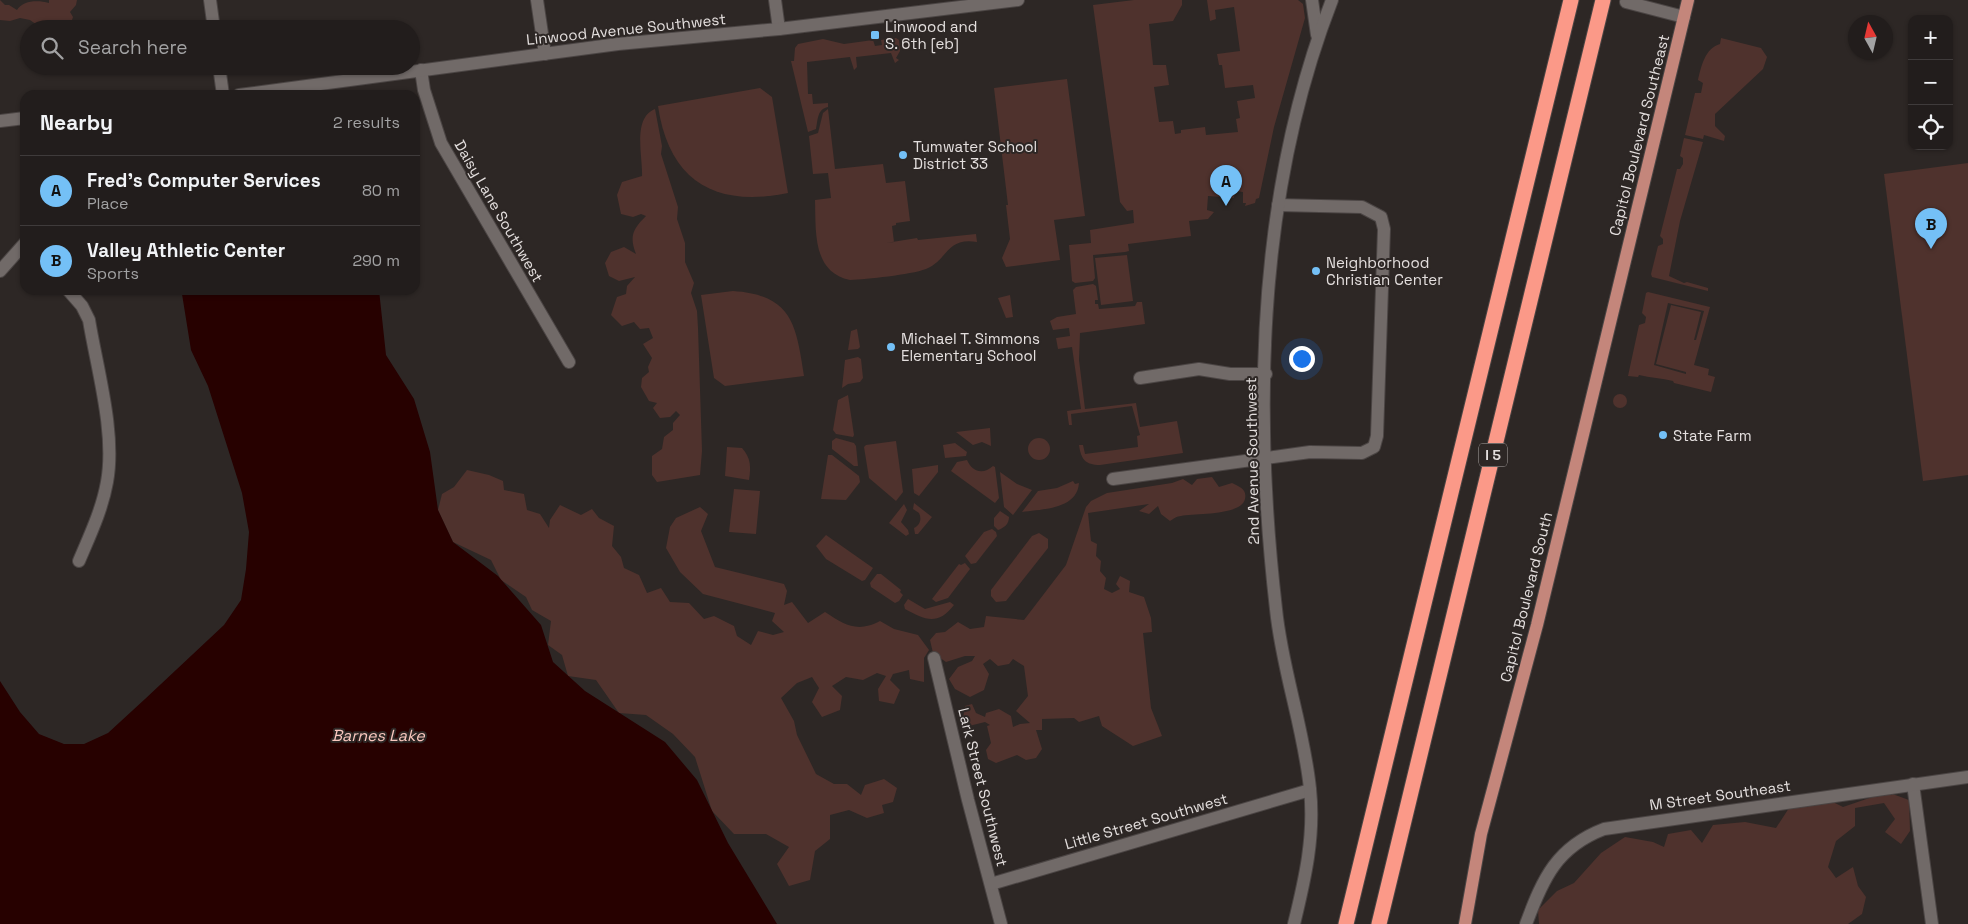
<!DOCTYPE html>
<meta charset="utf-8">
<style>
body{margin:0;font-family:"Space Grotesk",sans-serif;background:#2e2a29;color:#f1f3f6}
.controls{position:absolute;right:15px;top:15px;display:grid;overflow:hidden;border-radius:10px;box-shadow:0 1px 4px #0004}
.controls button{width:45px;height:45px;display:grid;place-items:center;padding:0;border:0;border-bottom:1px solid #3f3b3b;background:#221d1c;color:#f1f3f6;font:25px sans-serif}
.compass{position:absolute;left:1848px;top:15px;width:45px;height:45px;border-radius:50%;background:#221d1c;box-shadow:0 1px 4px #0004;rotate:352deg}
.you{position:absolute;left:1301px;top:358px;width:18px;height:18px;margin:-12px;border:4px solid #fff;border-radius:50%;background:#1a73e8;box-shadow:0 0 0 8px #1a73e833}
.badge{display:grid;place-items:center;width:32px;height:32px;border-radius:50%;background:#74c0f6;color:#111;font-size:16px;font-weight:700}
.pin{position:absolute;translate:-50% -41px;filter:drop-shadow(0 1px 2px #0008)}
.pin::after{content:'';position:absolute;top:26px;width:18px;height:15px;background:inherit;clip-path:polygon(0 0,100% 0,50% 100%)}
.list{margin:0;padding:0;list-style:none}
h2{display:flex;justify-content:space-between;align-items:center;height:65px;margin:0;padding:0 20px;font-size:21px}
h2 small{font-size:16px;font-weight:400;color:#a2a2a3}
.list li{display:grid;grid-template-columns:32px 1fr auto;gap:15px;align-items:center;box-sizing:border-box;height:70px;padding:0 20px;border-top:1px solid #3f3b3b}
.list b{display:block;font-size:19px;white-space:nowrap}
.list p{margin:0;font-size:16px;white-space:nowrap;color:#a2a2a3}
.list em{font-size:16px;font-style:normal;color:#a2a2a3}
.icon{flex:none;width:28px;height:28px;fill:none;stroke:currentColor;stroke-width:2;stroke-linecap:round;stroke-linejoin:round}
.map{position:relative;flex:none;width:1968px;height:924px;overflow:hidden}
.search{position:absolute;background:#221d1c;box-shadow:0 1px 4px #0004;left:20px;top:20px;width:400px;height:55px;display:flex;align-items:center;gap:12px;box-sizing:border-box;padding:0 18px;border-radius:28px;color:#a2a2a3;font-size:19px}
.panel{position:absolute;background:#221d1c;box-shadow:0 1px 4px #0004;left:20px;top:90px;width:400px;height:205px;border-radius:15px}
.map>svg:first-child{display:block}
.green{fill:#4f322d;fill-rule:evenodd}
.water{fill:#270100}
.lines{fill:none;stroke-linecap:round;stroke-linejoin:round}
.minor-casing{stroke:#4b4544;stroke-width:14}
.major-casing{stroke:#4b4544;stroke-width:14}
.highway-casing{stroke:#4b4544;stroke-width:17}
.minor{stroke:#716a68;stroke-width:12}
.major{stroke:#c4867b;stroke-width:12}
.highway{stroke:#fb9988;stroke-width:15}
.poi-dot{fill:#74c0f6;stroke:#2d2725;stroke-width:2}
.labels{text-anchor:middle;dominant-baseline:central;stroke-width:4;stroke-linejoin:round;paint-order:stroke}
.shield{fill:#2d2725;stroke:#ada8a6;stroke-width:1}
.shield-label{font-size:14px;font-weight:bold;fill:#e4dfde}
.poi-label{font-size:15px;fill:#e4dfde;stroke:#2d2725;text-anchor:start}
.street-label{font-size:15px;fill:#e4dfde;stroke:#2d2725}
.water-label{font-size:16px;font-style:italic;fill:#fac8bf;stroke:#2d2725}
</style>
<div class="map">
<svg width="1968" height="924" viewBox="0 0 1968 924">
<rect width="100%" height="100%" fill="#2d2725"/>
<g class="green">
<path d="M0,0L5,5H9L17,10C23,0 38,0 49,3V0H77L76,5L70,12L73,17L69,29H43L30,20L20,18L10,21L0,20Z"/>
<polygon points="1134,0 1182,0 1182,5 1173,21 1149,24 1153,65 1166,65 1169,85 1154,87 1159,122 1173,121 1175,134 1181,133 1181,130 1205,127 1206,135 1238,132 1236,119 1240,118 1237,101 1255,98 1253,85 1225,88 1222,65 1219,65 1217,54 1240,51 1234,7 1215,10 1216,19 1210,21 1207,0 1298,0 1303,4 1305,18 1274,127 1259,198 1256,199 1255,203 1245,206 1246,203 1243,203 1243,192 1235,191 1234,198 1208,196 1207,210 1214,212 1208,219 1189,221 1191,236 1128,244 1129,251 1125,252 1093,255 1095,278 1093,281 1075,283 1072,281 1069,245 1091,243 1090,230 1134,223 1133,210 1127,211 1120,202 1093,5"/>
<path d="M896,38L899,40L900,51L896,58L899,60L895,63L891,53L856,57L857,67L854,70L850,57L807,62L808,94H812L813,104L828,103V107C817,109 818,120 816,129L808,132L791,61H794L795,48L798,44L823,39L844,44L873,40L875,46L882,45L881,40Z"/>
<path d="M1721,38L1761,48L1767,57L1763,69L1715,114V126L1725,136L1724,141L1704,135L1703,139L1685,135L1695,93H1701L1703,83L1698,80C1701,67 1705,48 1720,44Z"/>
<polygon points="1067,79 1085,216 1054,220 1060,260 1006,267 1002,258 1010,239 1006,205 1008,205 994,88"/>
<path d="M760,88L772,97L788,193C715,208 669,181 658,106Z"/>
<path d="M655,109L662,146L661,154L678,207L677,219L685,243V262L694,283L691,293L697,311L698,328L702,451L700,475L657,482L652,475V456L662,449L664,437L673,430V423L680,415L676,411L670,417L660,418L653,408L657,403L649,401L641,387L642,378L649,372L648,367L652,358L643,344L653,338L649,328L640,329L634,322L622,326L611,315L617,297L626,294L627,286L635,277L619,281L609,276L605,263L611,252L624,247L636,254C629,236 633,229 646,216L641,214L633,217L621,214L617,195L622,182L642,176C643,157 632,118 655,109Z"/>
<path d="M828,109L835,169L883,164L886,183L905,181L910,221L896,223V225L892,226L894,242L886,243L917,238L918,240L976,234L977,242C946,237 948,260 926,269C910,275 867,279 850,280C812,272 816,231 815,200L831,198L828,173L813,174L809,136L818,133L823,113Z"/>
<polygon points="1684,138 1703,142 1680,221 1669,276 1684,283 1687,282 1708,288 1708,291 1652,277 1651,274 1658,246 1663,244 1663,239 1660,236 1677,169 1680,169 1683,164 1683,158 1680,156"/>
<polygon points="1968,163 1968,475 1923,481 1884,174"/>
<polygon points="1127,255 1133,301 1101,305 1095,258"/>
<path d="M1093,284L1096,286L1098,300H1095V304H1098L1099,309L1135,306L1137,302H1142L1145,324L1080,333L1079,360L1085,409L1136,403L1140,427L1177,421L1183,453L1100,465C1085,465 1081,459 1079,445H1083L1085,454L1138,447L1137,436L1140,435L1132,406L1071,414L1072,425H1069L1067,411L1081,409L1072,347L1058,349L1056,338L1070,336L1069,328L1053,330L1050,321L1057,317L1076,314L1073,290L1076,287Z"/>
<path d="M733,291C792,295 796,324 804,376L725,386L714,378L701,295Z"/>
<path d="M1648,292L1710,307L1694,365L1709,369L1708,375L1715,377L1711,392L1674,383L1673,381C1662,378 1650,378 1639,375L1638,377L1628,376L1639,325L1645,323L1646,317L1642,313L1646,293ZM1668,303L1704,311L1696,340H1694L1701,312L1671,305L1656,364L1686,372V374L1654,365Z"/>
<polygon points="1010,295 1013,317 1006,318 998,298"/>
<polygon points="857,329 860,347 858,349 848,350 851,331"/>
<polygon points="858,357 861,359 863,378 860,382 848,384 842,388 845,360"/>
<circle cx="1620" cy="401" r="7"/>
<polygon points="848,395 854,435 853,437 836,434 833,430 838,400"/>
<polygon points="990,428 991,446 982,442 973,445 956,432"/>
<polygon points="836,438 854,443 856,446 858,466 854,466 832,449 832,441"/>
<circle cx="1039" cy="449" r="11"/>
<polygon points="896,441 903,492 896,501 869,478 864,447 866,445"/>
<polygon points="955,443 967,452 966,456 945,458 943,445"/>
<path d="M727,447L742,448C751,458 751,467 749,480L725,476Z"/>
<polygon points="828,455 832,455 859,476 860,482 846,500 821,499"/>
<path d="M967,460C972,472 983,475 993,466L995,467L999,498L995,503L951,471L957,462Z"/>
<polygon points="938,465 938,472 919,496 914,493 912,469"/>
<path d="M467,470L489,475L503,481L504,490L524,494L527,510L540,514L549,528L550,520L560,505L581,515L592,509L599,518L614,526L612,546L621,557L624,568L639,575L647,593L661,588L670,602L689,603L704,619L714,616L734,626L737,636L751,645L758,631L773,635L784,632L772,621L775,613L703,594L680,572L666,548L670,527L676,518L700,507L708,514L701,531L715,567L784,584L787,591L784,605L792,602L808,623L825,612C845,625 857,633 880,621L894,629L918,635L929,650L924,658V682L910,679L909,670L893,674L890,680L900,690L894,704L879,701L878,689L886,676L877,673L863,680L846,677L832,686L842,696L840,710L822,717L812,702L819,688L812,677L797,683L781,698L794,721L797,735L816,774L834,784H847L861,795L865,785L884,779L897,788L893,802L882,805L884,813L867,818L849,810L830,815V839L815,851L810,880L789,886L777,864L789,847L766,834H734L712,811L695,757L673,734L646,715L619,713L596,680L568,676L562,655L548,645L551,621L532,610L526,597L501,580L491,560L453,542L438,510L442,494L454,487Z"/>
<polygon points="1000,472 1017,484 1032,490 1013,515 1004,507"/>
<path d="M1212,477L1219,487L1232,483C1240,487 1247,489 1245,499C1241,516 1195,513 1181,516C1177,516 1173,519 1170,521L1161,514L1158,506L1149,514L1139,511L1149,504L1088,513L1091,541L1097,544L1096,556L1101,561L1100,571L1106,578L1104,589L1112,593L1120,589L1116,584L1120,576L1130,581L1129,592L1144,597L1151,618L1152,632L1143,633L1151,708L1162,736L1133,746L1102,726L1099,716L1079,722L1074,718L1042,719V730H1036L1042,749L1036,758L1026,760L1017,755L996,763L988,759L986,750L991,743L987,726L990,725L985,722L969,726L963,719L965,706L972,704L976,713L985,717L986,713L999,709L1011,716L1013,727L1020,724L1030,723L1016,711L1028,696L1024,666L1013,659L1009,664L998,666L990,659L983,664L989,674L984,690L970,697L955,689L949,679L958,667L972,661L975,656H965L946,662L933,653L930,640L936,633L945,632L958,622L970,629L984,627L986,616L1024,620L1066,565L1086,507L1091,501L1107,493L1172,483L1183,479L1192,485L1197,479Z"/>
<path d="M1073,481L1075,484L1079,483C1077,510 1041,509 1022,512L1038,491L1057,488Z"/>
<polygon points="734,489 760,491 756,534 729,532"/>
<path d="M914,503L932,517L918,534H915L914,528C920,525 922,519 919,513L913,509Z"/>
<polygon points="904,504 907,510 901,522 908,530 909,534 906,536 889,523"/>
<path d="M1000,511L1009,517C1009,524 1004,528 998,530L994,526V518Z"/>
<polygon points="992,529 996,532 997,536 976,563 971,564 965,556 984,532"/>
<polygon points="1039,533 1048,539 1048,548 1006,601 996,602 991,596 991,590 1032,536"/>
<polygon points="826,535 873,568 865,580 862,581 826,559 816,546"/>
<polygon points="965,563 970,569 948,598 936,602 932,599 959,564 961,565"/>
<polygon points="877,574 881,574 901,590 900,592 903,595 899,601 895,603 871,587 870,583"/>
<path d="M908,599L925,609L950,602L954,605C937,627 924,619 905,609L904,605Z"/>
<polygon points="1887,792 1909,800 1910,831 1901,844 1885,832 1895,819 1884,803 1855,808 1855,826 1836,841 1828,867 1836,878 1853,867 1858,886 1866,897 1862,914 1848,924 1539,924 1538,910 1557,891 1574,883 1601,853 1625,837 1653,842 1664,847 1668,834 1691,830 1702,843 1713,825 1745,822 1776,828 1789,808 1833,802 1843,807"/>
</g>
<polygon class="water" points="183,290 379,290 386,355 414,399 430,452 438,510 453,542 498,576 541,625 553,662 585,691 665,742 697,780 728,843 777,924 0,924 0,681 20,712 39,734 64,744 84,744 108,733 145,699 224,625 241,600 246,569 249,532 242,493 208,386 191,350 182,294"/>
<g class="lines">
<g class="minor-casing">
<g id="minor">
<polyline points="210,0 214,29"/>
<polyline points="537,0 545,54"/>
<polyline points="775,0 779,29"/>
<polyline points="1312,0 1317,35"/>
<polyline points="1626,2 1684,17"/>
<polyline points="219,66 223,95"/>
<polyline points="421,70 424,90 441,143 569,362"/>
<polyline points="239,95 618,44 779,29 1018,0"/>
<polyline points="0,121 25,118"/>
<polyline points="0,271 25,243"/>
<path d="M68,290L82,306L89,320C97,369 116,433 107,482C102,510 90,535 79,561"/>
<polyline points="1140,378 1199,369 1230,374 1266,374"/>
<polyline points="1113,479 1310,452 1362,453 1374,447 1377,436 1384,229 1381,217 1362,207 1278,205"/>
<polyline points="934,658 968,800 1001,924"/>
<polyline points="1913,784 1932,924"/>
<polyline points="991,884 1310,790"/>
<path d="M1294,924C1305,879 1315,836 1310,789C1304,728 1282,670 1276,609C1253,409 1258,190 1332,0"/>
<path d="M1526,924C1543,878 1557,847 1604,829L1968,777"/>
</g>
</g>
<g class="major-casing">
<polyline id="major" points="1465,924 1481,834 1537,625 1688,0"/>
</g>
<g class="highway-casing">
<g id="highway">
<polyline points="1346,924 1571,0"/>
<polyline points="1379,924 1603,0"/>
</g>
</g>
<use href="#minor" class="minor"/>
<use href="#major" class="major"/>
<use href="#highway" class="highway"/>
</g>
<g class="poi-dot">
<rect x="870" y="30" width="10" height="10" rx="2.5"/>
<circle cx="903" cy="155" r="5"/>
<circle cx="1316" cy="271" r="5"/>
<circle cx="891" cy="347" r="5"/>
<circle cx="1663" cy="435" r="5"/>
</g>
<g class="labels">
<rect class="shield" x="1479" y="443.5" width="28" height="23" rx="4"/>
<g class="shield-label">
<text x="1493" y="455">I 5</text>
</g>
<g class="poi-label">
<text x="885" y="26">Linwood and<tspan x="885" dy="17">S. 6th [eb]</tspan></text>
<text x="913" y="146">Tumwater School<tspan x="913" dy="17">District 33</tspan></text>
<text x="1326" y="262">Neighborhood<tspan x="1326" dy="17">Christian Center</tspan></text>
<text x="901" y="338">Michael T. Simmons<tspan x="901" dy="17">Elementary School</tspan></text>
<text x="1673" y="435">State Farm</text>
</g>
<g class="street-label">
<text transform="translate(626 29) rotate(-6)">Linwood Avenue Southwest</text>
<text transform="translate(1639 135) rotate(-76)">Capitol Boulevard Southeast</text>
<text transform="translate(499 211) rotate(60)">Daisy Lane Southwest</text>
<text transform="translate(1252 461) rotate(-91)">2nd Avenue Southwest</text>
<text transform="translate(1526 597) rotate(-76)">Capitol Boulevard South</text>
<text transform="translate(983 787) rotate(76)">Lark Street Southwest</text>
<text transform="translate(1720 795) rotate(-8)">M Street Southeast</text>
<text transform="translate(1146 821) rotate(-16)">Little Street Southwest</text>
</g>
<g class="water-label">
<text x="378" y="735">Barnes Lake</text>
</g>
</g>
</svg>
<div class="controls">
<button>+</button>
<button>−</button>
<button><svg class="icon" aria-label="locate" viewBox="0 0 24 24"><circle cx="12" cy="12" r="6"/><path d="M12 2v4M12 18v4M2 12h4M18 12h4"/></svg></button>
</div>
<svg class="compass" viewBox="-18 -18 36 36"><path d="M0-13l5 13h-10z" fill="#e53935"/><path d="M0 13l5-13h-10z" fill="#a2a2a3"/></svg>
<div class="you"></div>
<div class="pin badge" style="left:1226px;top:206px">A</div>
<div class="pin badge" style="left:1931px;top:249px">B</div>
<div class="search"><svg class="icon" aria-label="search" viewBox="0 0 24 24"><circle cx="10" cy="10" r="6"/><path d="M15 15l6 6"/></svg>Search here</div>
<section class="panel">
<h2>Nearby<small>2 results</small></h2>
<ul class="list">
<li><span class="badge">A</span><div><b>Fred's Computer Services</b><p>Place</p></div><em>80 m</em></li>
<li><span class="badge">B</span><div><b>Valley Athletic Center</b><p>Sports</p></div><em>290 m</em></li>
</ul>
</section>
</div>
